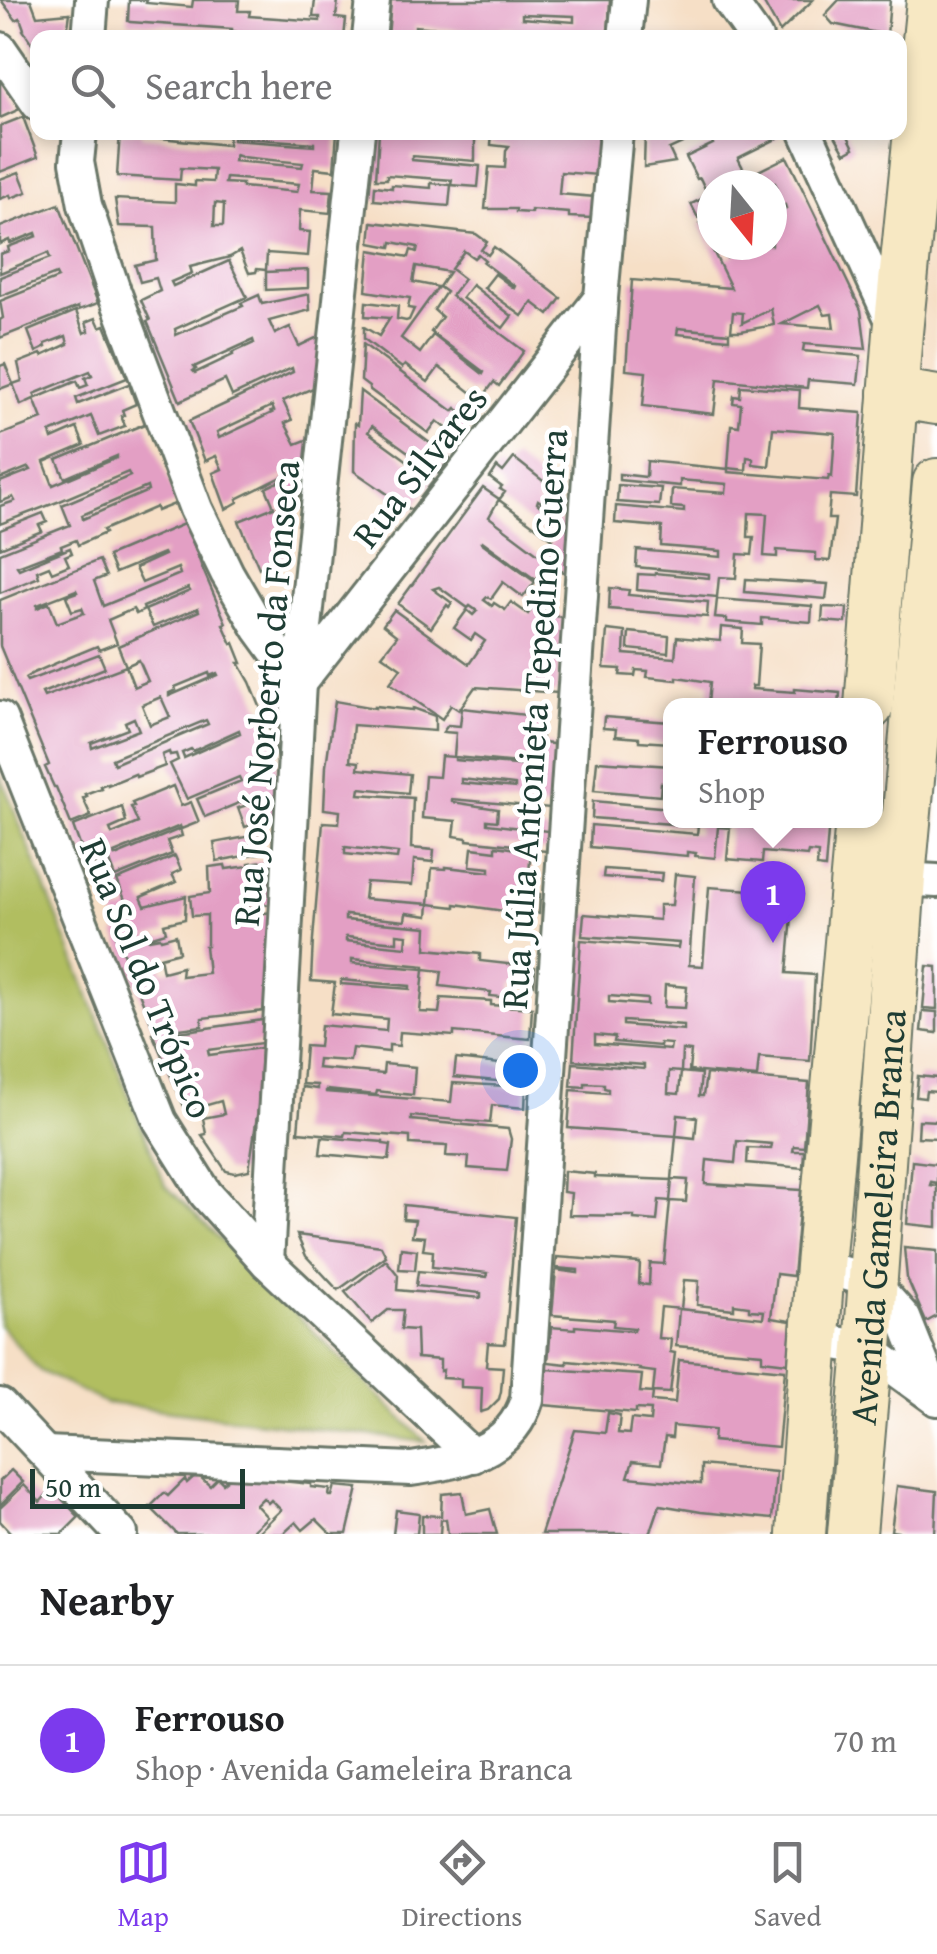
<!DOCTYPE html>
<meta charset="utf-8">
<style>
body{margin:0;font-family:"Gentium Book Plus",serif;background:#f2f2f2;color:#202124}
.compass{position:absolute;left:697px;top:170px;width:90px;height:90px;border-radius:50%;background:#fff;box-shadow:0 5px 15px #0003;rotate:162deg}
.scale{position:absolute;left:30px;bottom:25px;width:215px;box-sizing:border-box;padding-left:10px;border:5px solid #1f3d34;border-top:0;font-size:28px;line-height:35px;white-space:nowrap;color:#1f3d34;-webkit-text-stroke:8px #fff;paint-order:stroke}
.you{position:absolute;left:520px;top:1070px;width:35px;height:35px;margin:-25px;border:8px solid #fff;border-radius:50%;background:#1a73e8;box-shadow:0 0 0 15px #1a73e833}
.badge{display:grid;place-items:center;width:65px;height:65px;border-radius:50%;background:#7c3aed;color:#fff;font-size:32px;font-weight:700}
.pin{position:absolute;translate:-50% -82px;filter:drop-shadow(0 2px 5px #0008)}
.pin::after{content:'';position:absolute;top:52px;width:35px;height:30px;background:inherit;clip-path:polygon(0 0,100% 0,50% 100%)}
.popup{position:absolute;left:663px;top:698px;width:220px;height:130px;box-sizing:border-box;display:grid;place-content:center;border-radius:20px;background:#fff;filter:drop-shadow(0 2px 8px #0005);font-size:32px;white-space:nowrap;color:#757577}
.popup b{font-size:38px;color:#202124}
.popup::after{content:'';position:absolute;left:50%;top:100%;margin-left:-20px;border:20px solid transparent;border-top-color:#fff}
.list{margin:0;padding:0;list-style:none}
h2{display:flex;justify-content:space-between;align-items:center;height:130px;margin:0;padding:0 40px;font-size:42px}
h2 small{font-size:32px;font-weight:400;color:#757577}
.list li{display:grid;grid-template-columns:65px 1fr auto;gap:30px;align-items:center;box-sizing:border-box;height:150px;padding:0 40px;border-top:2px solid #e0e0e0}
.list b{display:block;font-size:38px;white-space:nowrap}
.list p{margin:0;font-size:32px;white-space:nowrap;color:#757577}
.list em{font-size:32px;font-style:normal;color:#757577}
.icon{flex:none;width:55px;height:55px;fill:none;stroke:currentColor;stroke-width:2;stroke-linecap:round;stroke-linejoin:round}
.map{position:relative;flex:none;width:937px;height:1534px;overflow:hidden}
.search{position:absolute;background:#fff;box-shadow:0 5px 15px #0003;left:30px;right:30px;top:30px;height:110px;display:flex;align-items:center;gap:25px;box-sizing:border-box;padding:0 35px;border-radius:20px;color:#757577;font-size:38px}
.sheet{height:280px;background:#fff}
nav{display:flex;justify-content:space-around;align-items:center;box-sizing:border-box;height:140px;border-top:2px solid #e0e0e0;background:#fff;font-size:28px;color:#757577}
nav a{display:grid;justify-items:center;gap:5px}
nav .on{color:#7c3aed}
.map>svg:first-child{display:block}
.green{fill:#b1be61;stroke:#687e4a;stroke-width:2.5}
.building{fill:#e39fc4;fill-rule:evenodd}
.lines{fill:none;stroke-linecap:round;stroke-linejoin:round}
.minor-casing{stroke:#6a7667;stroke-width:38}
.secondary-casing{stroke:#6a7667;stroke-width:52}
.minor{stroke:#fff;stroke-width:32}
.secondary{stroke:#f7e8c3;stroke-width:48}
.labels{text-anchor:middle;dominant-baseline:central;stroke-width:9;stroke-linejoin:round;paint-order:stroke}
.street-label{font-size:38px;fill:#1f3d34;stroke:#fff}
</style>
<div class="map">
<svg width="937" height="1534" viewBox="0 0 937 1534">
<rect width="100%" height="100%" fill="#fff"/>
<filter id="ink" filterUnits="userSpaceOnUse"><feTurbulence type="fractalNoise" baseFrequency=".01" numOctaves="2"/><feDisplacementMap in="SourceGraphic" scale="20" xChannelSelector="R" yChannelSelector="G"/><feConvolveMatrix kernelMatrix="1 2 1 2 8 2 1 2 1" color-interpolation-filters="sRGB"/></filter>
<filter id="wash" filterUnits="userSpaceOnUse"><feTurbulence type="fractalNoise" baseFrequency=".0048" numOctaves="4" result="noise"/><feDisplacementMap in="SourceGraphic" scale="40" xChannelSelector="R" yChannelSelector="G"/><feGaussianBlur stdDeviation="2.25" result="paint"/><feColorMatrix in="noise" values="0 0 0 0 0 0 0 0 0 0 0 0 0 0 0 0 0 1.4 0 .05"/><feComposite in="paint" operator="in"/></filter>
<g filter="url(#wash)">
<rect width="100%" height="100%" fill="#f6dfc6"/>
<polygon class="green" points="0,775 165,1185 426,1442 106,1403 40,1371 0,1325"/>
<g id="blocks">
<g class="building">
<polygon points="1,0 31,0 37,16 70,13 68,27 43,31 46,38 38,38 38,53 23,30 24,29 20,18 16,20"/>
<polygon points="129,0 147,0 146,3 192,7 193,0 239,0 238,11 250,11 249,16 320,21 320,17 313,17 315,0 338,0 336,18 346,19 344,38 235,38 236,32 232,31 232,29 130,22 128,21"/>
<path d="M391,0H610L608,38L515,35V29L501,28L500,38H485V32L415,26V31L464,35V38H388ZM522,14L574,16V22L522,18Z"/>
<polygon points="762,0 813,0 780,32"/>
<polygon points="839,0 890,0 887,35 833,24 825,15"/>
<polygon points="0,73 20,109 0,118"/>
<polygon points="23,117 38,157 0,172 0,126"/>
<path d="M120,132H142V136L228,145L229,132H337L334,170L315,168L313,190L332,191L330,213L300,210L299,231L310,232L308,256L267,253L266,270L257,269L256,272L249,273L240,251L230,257L190,267L192,273L171,282L173,286L229,261L247,297L175,329L176,335L243,306L241,303L259,295L262,304L309,294L310,310L269,321L275,334L290,327L299,346L322,335L318,386L283,401L292,420L285,423L296,444L314,437L309,492L278,506L287,526L275,531L286,557L259,568L239,521L274,507L266,488L303,470L302,467L237,499L238,502L226,509L213,473L222,469L216,456L205,461L189,421L293,372L292,368L232,396L225,380L180,401L147,321L150,320L141,300L160,291L156,278L140,282L135,265L156,260L155,227L119,226L115,199L175,202V184L195,186V181L213,182L214,170L181,168L180,180L117,176ZM233,137L314,143V146L233,140ZM235,155L241,157L303,163L302,167L234,161ZM226,178L299,184L297,192L242,187V184L225,183ZM215,203L224,204L223,226H214ZM253,340L254,343L232,353L233,355L195,373L193,371L196,369L194,367ZM272,406L274,411L271,412L272,413L219,438L217,432Z"/>
<polygon points="379,132 475,132 475,161 412,156 412,160 480,166 478,187 451,185 452,180 387,175 387,179 376,179"/>
<polygon points="492,132 601,132 598,175 561,172 559,194 595,197 593,218 569,217 569,213 531,210 531,213 516,212 516,209 485,209 489,167 505,168 506,151 509,147 491,145"/>
<polygon points="645,132 696,132 698,136 669,149 675,162 644,167"/>
<path d="M707,132H776L778,138L738,158L745,172L740,175L742,179L787,157L861,310L866,349L804,344L803,351L861,356L858,384L808,380L807,388L718,379L714,414L643,406L646,372L626,370L632,280L731,288L700,224L712,218V245H724L726,248L722,249L727,258L735,254L730,245H772V215L786,208L785,205L778,208L777,204L772,206V189L777,187L775,183L770,185H730L737,182L735,177L718,185H712V190L707,193L700,178L697,179L686,157L713,144ZM820,305L825,315L832,314L834,328L782,324ZM771,309L774,325L741,331H731L733,312L743,313L742,323ZM678,328L729,333V339L677,334Z"/>
<polygon points="837,132 846,132 854,148 845,153 834,134"/>
<polygon points="19,172 27,192 11,198 10,195 0,199 0,179"/>
<polygon points="431,183 451,185 449,206 374,200 375,186 392,188 392,185 431,188"/>
<polygon points="712,194 712,213 698,218 691,204"/>
<polygon points="59,204 98,303 79,310 78,307 0,338 0,320 3,318 0,301 58,278 56,274 0,296 0,277 50,258 48,253 0,273 0,254 9,251 8,247 37,236 36,233 10,243 9,240 0,244 0,227"/>
<path d="M372,222L476,234L487,242L481,250L488,255L494,247L561,298L549,315L532,302L522,316L484,288L495,274L514,288L515,286L483,262L485,260L478,254L474,258L464,251L451,269L464,279L451,296L524,351L499,386L494,382L483,397L474,390L472,393L439,367L428,382L405,365L402,368L364,339V327L379,336L390,318L365,316L366,302L398,306L397,319L406,321L409,320L414,309L408,308L410,298L366,291L370,250L409,257L411,250L417,252L418,247L392,242L391,247L370,243ZM416,266L449,272L439,287L446,292L434,310L442,317L431,332L484,372L483,374L433,335L420,353L401,338L438,287L413,282Z"/>
<polygon points="308,270 308,288 266,290 266,272"/>
<polygon points="472,285 512,316 503,328 462,298"/>
<path d="M76,311L84,333L89,331L86,322L96,318L100,327L105,325L127,378L76,398L78,404L129,384L136,404L122,410L124,415L121,416L125,426L99,436L91,416L50,433L52,439L77,428L84,445L44,462L53,485L117,458V456L65,478L57,460L147,423L177,503L157,511L156,507L103,530L105,533L78,545L76,540L61,546L62,549L17,566L19,569L70,548L72,553L65,556L69,565L52,572L49,566L37,571L39,577L0,593V553L70,525L62,505L130,476L128,472L60,501L0,524V506L15,501L13,497L0,502V482L31,470L29,467L0,479V435L42,419L34,399L77,381L80,388L88,385L85,378L92,375L90,371L34,394L36,398L21,405L13,384L22,381L18,363L41,354L42,356L68,344L66,336L45,344L46,347L36,352L28,331ZM147,487L148,491L83,519L82,515Z"/>
<polygon points="363,344 453,411 456,408 474,421 461,439 437,421 428,433 369,389 369,387 361,381"/>
<polygon points="5,364 13,384 0,389 0,366"/>
<polygon points="741,386 800,390 799,408 862,413 856,497 830,495 828,519 835,519 830,561 816,560 816,553 777,550 777,557 764,556 767,514 749,513 748,537 754,537 752,555 738,554 736,578 719,577 717,597 637,590 638,574 655,575 655,573 709,578 709,574 636,567 637,550 721,557 721,551 661,546 662,527 615,523 616,506 684,512 684,508 671,507 672,489 726,493 727,484 680,480 680,486 619,480 619,474 646,477 647,461 728,469 728,472 828,480 829,476 832,477 835,433 773,428 769,466 753,464 753,458 747,457 746,470 728,468 731,425 739,426 741,404 733,403 734,396 740,397"/>
<polygon points="360,391 450,458 439,474 372,426 368,432 434,480 411,510 354,471 355,423 358,425"/>
<polygon points="514,458 552,488 541,502 538,500 537,503 573,533 567,575 549,561 536,580 482,541 481,542 535,582 523,597 503,582 491,599 487,597 484,600 492,606 494,603 505,610 511,602 528,614 534,605 544,607 544,615 564,617 557,693 475,687 459,710 451,705 442,719 390,683 401,668 382,655 397,636 383,625 394,610 469,664 485,641 475,634 471,640 454,628 467,610 473,615 477,611 470,606 468,608 439,587 433,589 452,603 449,607 447,605 431,628 398,604 483,488 499,499 489,517 541,556 553,539 499,500 505,492 500,489 502,487 490,478 497,467 503,472"/>
<polygon points="618,485 661,488 659,505 617,502"/>
<polygon points="43,513 47,522 39,525 42,531 0,548 0,530"/>
<path d="M186,523L201,565L226,623L223,624L232,644L234,643L242,663H239L250,682L275,743L280,794L275,795L281,816L245,827L238,808L265,799L263,793L205,817L197,799L241,781L239,777L187,799L170,764L178,760L176,754L170,755L169,752L162,755L165,766L136,777L135,774L108,785V783L100,786L101,788L85,794L87,796L83,798L91,816L71,824L56,787H54L45,767L49,765L0,646V600L99,560L106,576L94,581L103,606L137,592L180,574L178,568L142,583L135,568L164,555L163,553L115,573L108,556ZM188,588L190,591L145,610L153,627L198,608L199,611L118,646L126,666L44,697L42,693L105,668L99,654L27,681L25,678L33,673L68,658L97,646L99,650L117,643L108,620L133,609L136,614L144,610L143,607ZM76,590L77,592L66,596L72,611L82,608L84,613L57,623L49,603L37,608V605ZM139,660L148,681L134,687L126,666ZM209,673L210,676L217,673L218,675L169,696V693L176,690L175,687ZM161,697L170,717L150,725L142,705ZM134,718L139,730L92,748L91,743L128,729L125,722ZM206,720L208,724L114,764L112,759ZM239,730L240,733L184,758L182,753L191,749L193,751Z"/>
<polygon points="746,579 828,584 826,599 745,592"/>
<polygon points="610,588 629,590 628,595 708,602 707,617 609,609"/>
<polygon points="717,599 812,606 811,622 762,618 762,625 727,622 727,619 715,618"/>
<polygon points="823,607 847,608 846,623 822,621"/>
<polygon points="721,627 743,629 742,643 759,644 756,686 752,686 752,689 795,692 795,689 840,693 839,706 708,704 710,682 677,677 677,680 647,677 648,671 636,670 635,676 620,675 621,669 604,668 607,630 625,632 624,654 675,658 677,637 720,641"/>
<polygon points="629,632 669,636 668,653 628,649"/>
<path d="M335,701L375,708V706L413,710V708L435,716V731L353,725L350,761L359,762L358,769L410,774L408,793L360,788L359,794L413,798L411,848L434,850L433,862L414,860L412,885L366,882L364,899L429,904L428,916L406,913L405,921L345,915V920L427,927L426,949L480,954V961L535,967L534,985L512,983L511,998L490,996L491,992L440,986L442,971L424,969V966L352,959V963L424,969L420,1012L439,1013L441,998L491,1001V1005L532,1008L530,1039L454,1032V1036L400,1032L399,1046L389,1045V1052L352,1048L350,1061L318,1059L317,1068L383,1074L384,1064L415,1067L413,1095L377,1091L376,1095L326,1090V1092L451,1102L453,1083L526,1087L525,1108L492,1105L490,1123L411,1116V1120L508,1129L511,1139L507,1171L468,1168L469,1157L446,1156L447,1146L410,1144V1137L346,1132L345,1136L298,1132L302,1087L317,1089V1085L302,1084L305,1046L319,1047L321,1025L386,1031L387,1019L331,1014L335,983L311,981L313,939L323,822L339,823L340,811L324,809L326,766ZM345,847L398,853L397,859L345,854ZM397,934L407,935L406,947L346,941V937L397,942ZM341,980L410,986V989L341,984Z"/>
<path d="M462,708L544,717L541,743L553,744L554,766L550,808L452,799V802L498,809L497,821L487,820V824L548,831L547,851L534,850V847L467,840V838L454,836L456,821L422,818L425,776L439,777L441,756L454,757L456,733L443,732L448,725L460,726ZM455,757L528,764V766L455,760ZM461,779L515,785V788L461,783Z"/>
<polygon points="604,717 670,722 670,743 639,741 639,738 615,736 616,729 603,728"/>
<polygon points="597,761 670,766 670,784 661,783 660,796 594,790"/>
<polygon points="173,786 181,806 191,802 199,822 181,829 180,826 114,853 115,856 180,829 182,836 167,841 172,854 115,877 108,859 88,867 73,826 122,807 126,822 110,829 112,834 138,823 131,807 134,806 132,803"/>
<polygon points="593,801 670,808 670,820 731,820 731,823 741,824 741,820 829,820 825,868 817,867 818,853 808,852 807,856 763,852 762,862 727,859 730,828 718,827 715,858 695,856 696,853 687,852 687,856 590,847 591,825 697,834 698,826 592,818"/>
<polygon points="257,835 260,853 217,861 214,843"/>
<polygon points="496,846 531,851 529,872 536,873 534,893 540,894 539,914 528,913 529,909 511,908 511,912 455,904 455,907 429,904 432,868 446,869 446,867 490,872 490,868 470,866 472,848 496,851"/>
<polygon points="175,856 181,870 172,874 176,882 141,897 145,906 186,896 185,919 164,924 166,932 149,937 149,939 160,937 161,939 176,935 179,952 160,957 163,972 182,967 181,976 208,973 205,946 207,946 207,915 192,916 190,896 210,893 209,867 225,865 226,869 249,866 249,863 279,859 278,903 246,908 247,915 273,912 264,1011 202,1018 202,1026 179,1029 179,1032 263,1020 262,1043 208,1050 209,1055 261,1048 258,1109 249,1170 235,1173 226,1171 202,1135 206,1134 203,1118 224,1114 221,1101 186,1111 152,1033 155,1032 115,933 119,932 114,913 129,910 117,880"/>
<polygon points="604,869 662,873 661,881 603,877"/>
<path d="M675,874L695,876L689,965L703,966L709,887L794,893L787,973L815,975L810,1061L759,1057L757,1077L689,1071L691,1051L682,1050L681,1072L669,1071L668,1093L679,1094L681,1072L701,1074L699,1096H703L706,1074L809,1083L804,1147L794,1146L793,1151H804L803,1168L747,1163L748,1148L771,1149L772,1144L737,1141L735,1163L707,1160L705,1182V1184L801,1190L793,1276L776,1274L771,1318L791,1321L788,1363L762,1360V1353L676,1346L679,1309L763,1318L764,1311L749,1310V1306L734,1304V1309L697,1305L699,1281L684,1280L681,1309L661,1307L658,1338L671,1339L670,1352L675,1353L670,1393L653,1392L655,1372L639,1370L640,1368L567,1361V1364L548,1362L551,1327L575,1329V1326L634,1331L635,1328L613,1326L614,1320L552,1315L556,1270L578,1273V1270L556,1268L557,1257L640,1263L639,1284L649,1285L650,1263L664,1264L670,1201L686,1202L688,1180L672,1179L676,1136L695,1138L697,1117L678,1115L676,1136L568,1128L571,1090L608,1093V1089L604,1088V1084L585,1083V1087L571,1086L573,1063L644,1069V1065L573,1060L581,940L678,948L679,943L582,936L584,914L659,920V905H672ZM665,985L687,987L685,1008L664,1007ZM609,996L647,999V1005L609,1002ZM623,1021L684,1025V1030L623,1025ZM595,1035L615,1037L614,1042L660,1046V1043L671,1044L670,1050L595,1044Z"/>
<polygon points="927,966 937,967 937,1009 923,1008"/>
<polygon points="923,1011 937,1012 937,1033 921,1031"/>
<polygon points="456,1059 509,1065 507,1082 454,1077"/>
<polygon points="918,1076 937,1078 937,1092 926,1091 925,1098 916,1097"/>
<polygon points="919,1120 937,1121 937,1138 918,1137"/>
<polygon points="322,1137 383,1142 383,1144 391,1145 389,1160 320,1154"/>
<polygon points="912,1161 937,1164 937,1183 931,1182 930,1185 937,1186 937,1227 907,1224"/>
<polygon points="564,1171 595,1174 595,1177 672,1180 670,1201 659,1200 657,1221 634,1219 634,1216 569,1215 571,1193 563,1192"/>
<polygon points="404,1205 516,1217 505,1344 488,1343 486,1366 503,1367 501,1391 499,1399 488,1410 481,1412 482,1388 461,1387 461,1379 442,1378 443,1370 440,1371 440,1360 417,1358 416,1330 401,1329 403,1310 388,1310 372,1323 345,1292 386,1260 398,1275 397,1290 481,1298 481,1293 416,1286 418,1271 487,1277 488,1273 432,1267 433,1251 423,1250 425,1237 412,1236 415,1220 403,1219"/>
<polygon points="297,1235 381,1246 386,1256 338,1290 306,1256"/>
<polygon points="401,1248 417,1250 415,1270 399,1269"/>
<polygon points="904,1248 937,1251 937,1316 926,1322 907,1278"/>
<polygon points="679,1360 785,1370 778,1447 713,1441 714,1430 673,1426 672,1438 665,1437 661,1464 633,1461 628,1477 701,1484 701,1465 776,1472 772,1519 701,1512 660,1505 650,1534 541,1534 575,1430 605,1433 608,1413 620,1415 618,1433 629,1434 631,1419 650,1421 651,1410 636,1409 636,1413 544,1405 547,1369 642,1375 640,1392 653,1393 652,1401 675,1403"/>
<polygon points="11,1470 23,1482 0,1505 0,1481"/>
<polygon points="197,1474 210,1486 218,1478 223,1483 232,1476 311,1484 311,1487 330,1489 329,1496 332,1496 335,1486 358,1488 347,1534 331,1534 316,1519 303,1530 296,1522 283,1534 256,1534 281,1510 271,1500 268,1503 263,1498 256,1505 267,1517 249,1534 177,1534 150,1507 164,1493 168,1496 185,1479 187,1483"/>
<polygon points="24,1485 40,1502 52,1489 79,1517 62,1534 8,1534 10,1532 0,1521 0,1508"/>
<polygon points="897,1486 937,1491 935,1534 898,1534 898,1532 891,1531"/>
<polygon points="462,1492 466,1514 490,1509 497,1534 448,1534 446,1519 441,1520 440,1534 422,1534 422,1515 441,1516 442,1494"/>
<polygon points="396,1510 419,1513 417,1534 393,1534"/>
</g>
</g>
</g>
<g filter="url(#ink)">
<use href="#blocks" fill-opacity="0" stroke="#6a7667" stroke-width="2.5"/>
<g class="lines">
<g class="minor-casing">
<g id="minor">
<polyline points="729,0 756,38"/>
<polyline points="89,38 92,0"/>
<polyline points="369,38 373,0"/>
<polyline points="625,38 629,0"/>
<polyline points="0,49 38,104"/>
<polyline points="80,132 77,162 85,205 115,294 196,509 227,573 259,628 299,683"/>
<polyline points="806,132 896,329"/>
<polyline points="299,683 601,298"/>
<polyline points="0,718 160,1121 206,1194 267,1262 473,1456"/>
<polyline points="882,878 937,881"/>
<polyline points="267,1262 299,683 358,132"/>
<polyline points="820,1266 871,1281 904,1318 936,1398"/>
<polyline points="816,1339 868,1349 937,1399"/>
<polyline points="0,1405 121,1534"/>
<path d="M46,1453L411,1469C460,1462 511,1452 527,1399L601,298L616,132"/>
</g>
</g>
<g class="secondary-casing">
<g id="secondary">
<polyline points="893,393 937,400"/>
<polyline points="869,706 898,333 931,0"/>
<polyline points="801,1534 820,1266 860,820"/>
<path id="s1" d="M852,1534L868,1349L901,878L937,483"/>
</g>
</g>
<use href="#minor" class="minor"/>
<use href="#secondary" class="secondary"/>
</g>
</g>
<g class="labels">
<g class="street-label">
<text transform="translate(419 466) rotate(-52)">Rua Silvares</text>
<text transform="translate(265 693) rotate(-85)">Rua José Norberto da Fonseca</text>
<text transform="translate(533 719) rotate(-86)">Rua Júlia Antonieta Tepedino Guerra</text>
<text transform="translate(148 978) rotate(68)">Rua Sol do Trópico</text>
<text stroke="none"><textPath href="#s1" startOffset="318">Avenida Gameleira Branca</textPath></text>
</g>
</g>
</svg>
<svg class="compass" viewBox="-18 -18 36 36"><path d="M0-13l5 13h-10z" fill="#e53935"/><path d="M0 13l5-13h-10z" fill="#757577"/></svg>
<div class="scale">50 m</div>
<div class="you"></div>
<div class="pin badge" style="left:773px;top:943px">1</div>
<div class="popup"><b>Ferrouso</b>Shop</div>
<div class="search"><svg class="icon" aria-label="search" viewBox="0 0 24 24"><circle cx="10" cy="10" r="6"/><path d="M15 15l6 6"/></svg>Search here</div>
</div>
<section class="sheet">
<h2>Nearby<small></small></h2>
<ul class="list">
<li><span class="badge">1</span><div><b>Ferrouso</b><p>Shop · Avenida Gameleira Branca</p></div><em>70 m</em></li>
</ul>
</section>
<nav>
<a class="on"><svg class="icon" aria-label="map" viewBox="0 0 24 24"><path d="M3 6l6-2 6 2 6-2v14l-6 2-6-2-6 2zM9 4v14M15 6v14"/></svg>Map</a>
<a><svg class="icon" aria-label="directions" viewBox="0 0 24 24"><path d="M12 3l9 9-9 9-9-9zM9 14v-3h6M13 9l2 2-2 2"/></svg>Directions</a>
<a><svg class="icon" aria-label="saved" viewBox="0 0 24 24"><path d="M7 4h10v16l-5-4-5 4z"/></svg>Saved</a>
</nav>
